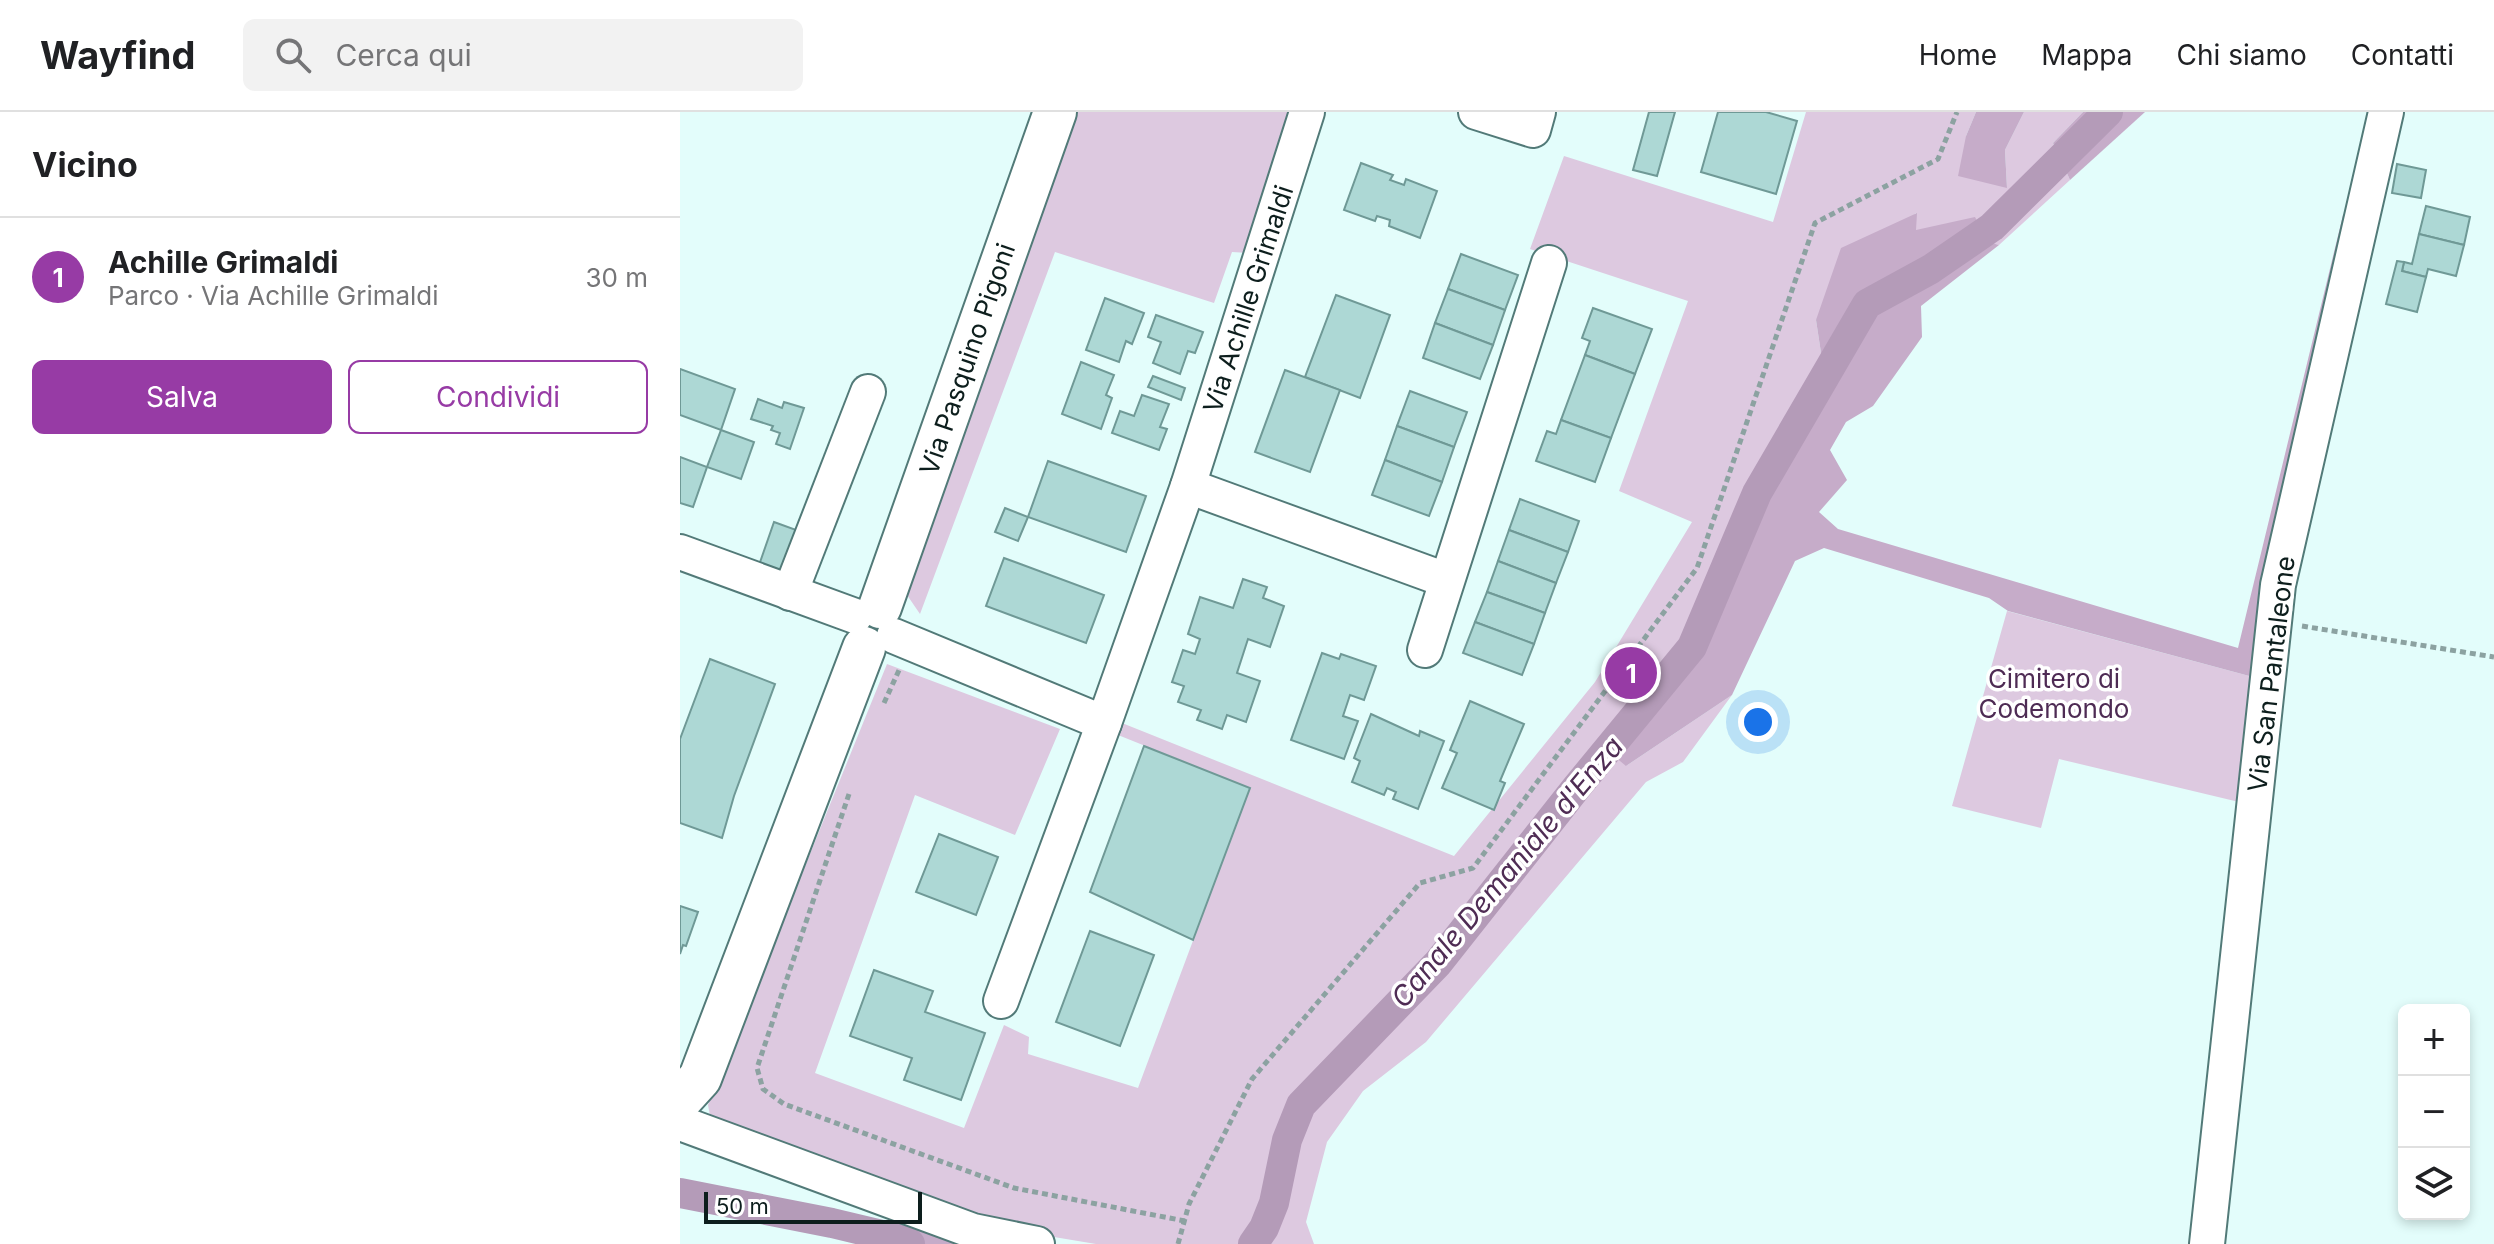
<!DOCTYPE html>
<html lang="it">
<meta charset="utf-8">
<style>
body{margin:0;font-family:Inter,sans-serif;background:#f2f2f2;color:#202124}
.controls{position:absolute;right:24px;bottom:24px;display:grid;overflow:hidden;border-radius:12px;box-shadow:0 4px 12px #0003}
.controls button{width:72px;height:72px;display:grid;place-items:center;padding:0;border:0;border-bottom:2px solid #e0e0e0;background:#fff;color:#202124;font:40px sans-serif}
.scale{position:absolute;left:24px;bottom:20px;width:218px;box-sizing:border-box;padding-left:8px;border:4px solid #0d1e1d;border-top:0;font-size:22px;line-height:28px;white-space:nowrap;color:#0d1e1d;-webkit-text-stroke:6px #fff;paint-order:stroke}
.you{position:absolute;left:1078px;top:610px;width:28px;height:28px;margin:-20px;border:6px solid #fff;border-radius:50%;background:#1a73e8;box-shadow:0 0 0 12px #1a73e833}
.badge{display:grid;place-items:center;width:52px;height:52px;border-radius:50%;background:#973ba5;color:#fff;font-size:26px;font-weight:700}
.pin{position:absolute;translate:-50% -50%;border:4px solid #fff;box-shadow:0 2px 8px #0006}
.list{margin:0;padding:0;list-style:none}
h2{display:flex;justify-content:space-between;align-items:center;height:104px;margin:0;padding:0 32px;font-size:34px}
h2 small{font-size:26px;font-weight:400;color:#757577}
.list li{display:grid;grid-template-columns:52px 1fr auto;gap:24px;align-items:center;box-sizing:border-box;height:120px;padding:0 32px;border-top:2px solid #e0e0e0}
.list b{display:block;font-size:30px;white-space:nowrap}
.list p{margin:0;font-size:26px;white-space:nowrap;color:#757577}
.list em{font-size:26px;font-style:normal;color:#757577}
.actions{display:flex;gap:16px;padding:24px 32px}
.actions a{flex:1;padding:18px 0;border:2px solid #973ba5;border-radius:12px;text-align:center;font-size:28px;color:#973ba5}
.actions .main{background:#973ba5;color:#fff}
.icon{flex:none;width:44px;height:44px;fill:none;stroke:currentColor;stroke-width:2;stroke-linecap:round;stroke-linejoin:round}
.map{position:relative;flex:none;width:1814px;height:1132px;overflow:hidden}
header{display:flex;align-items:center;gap:48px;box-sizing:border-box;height:112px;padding:0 40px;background:#fff;border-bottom:2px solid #e0e0e0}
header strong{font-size:38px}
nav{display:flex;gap:44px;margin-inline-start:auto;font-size:28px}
.search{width:560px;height:72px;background:#f2f2f2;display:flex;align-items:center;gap:20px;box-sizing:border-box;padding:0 28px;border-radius:12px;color:#757577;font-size:30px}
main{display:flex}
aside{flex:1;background:#fff}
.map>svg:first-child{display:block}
.green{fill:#ddc9e0}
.forest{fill:#c6acc9}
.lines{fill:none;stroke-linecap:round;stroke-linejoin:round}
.canal{stroke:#b49bb8;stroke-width:30}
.building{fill:#add8d5;stroke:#6f9996;stroke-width:2}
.minor-casing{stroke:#527a78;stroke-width:38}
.major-casing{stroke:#527a78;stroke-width:46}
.path{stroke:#8ca2a1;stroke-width:5;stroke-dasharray:6 4;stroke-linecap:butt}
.minor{stroke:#fff;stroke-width:34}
.major{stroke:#fff;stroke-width:42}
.labels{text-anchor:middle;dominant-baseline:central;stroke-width:7;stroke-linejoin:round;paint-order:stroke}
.street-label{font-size:26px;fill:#0d1e1d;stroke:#fff}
.park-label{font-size:26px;fill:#4e2b54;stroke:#fff}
.water-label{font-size:28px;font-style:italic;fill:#4f2c54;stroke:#fff}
</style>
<header>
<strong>Wayfind</strong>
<div class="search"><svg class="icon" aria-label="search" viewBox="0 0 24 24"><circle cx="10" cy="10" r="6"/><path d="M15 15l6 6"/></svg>Cerca qui</div>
<nav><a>Home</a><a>Mappa</a><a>Chi siamo</a><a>Contatti</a></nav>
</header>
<main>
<aside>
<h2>Vicino<small></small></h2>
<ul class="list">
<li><span class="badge">1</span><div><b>Achille Grimaldi</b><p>Parco · Via Achille Grimaldi</p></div><em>30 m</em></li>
</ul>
<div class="actions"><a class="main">Salva</a><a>Condividi</a></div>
</aside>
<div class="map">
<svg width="1814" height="1132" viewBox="0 0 1814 1132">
<rect width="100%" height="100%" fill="#e3fdfb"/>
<g class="green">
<polygon points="393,0 614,0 568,141 552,140 534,191 375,140 240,502 227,483"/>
<polygon points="1126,0 1296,0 1286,24 1327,76 1325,38 1344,0 1403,0 1373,31 1390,68 1319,133 1235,118 1236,101 1136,208 1143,254 1068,377 1037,456 1024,506 946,654 1052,583 1003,650 966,670 746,930 683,979 647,1030 626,1110 634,1132 416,1132 374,1125 295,1108 31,1009 28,993 207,552 380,617 335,723 235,683 135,961 284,1016 324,913 349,925 348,942 458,976 570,676 438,623 442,611 774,744 915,570 1012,410 939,379 1008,189 850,137 884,44 1093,110"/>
<polygon points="1327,499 1573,565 1559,690 1379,647 1361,716 1272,694"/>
</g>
<g class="forest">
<polygon points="1296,0 1344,0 1325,38 1327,76 1278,64 1286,24"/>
<polygon points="1403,0 1465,0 1390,68 1373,31"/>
<polygon points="1237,101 1236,118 1295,105 1308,130 1319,133 1241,194 1242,225 1193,294 1166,310 1150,338 1167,368 1139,400 1158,417 1558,536 1663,103 1681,111 1573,565 1328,499 1309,486 1144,436 1115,449 1052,583 946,654 922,634 1027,499 1037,456 1068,377 1143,254 1136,208 1161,136"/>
<polygon points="225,1094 357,1132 211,1132"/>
</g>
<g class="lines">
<g class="canal">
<polyline points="0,1081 152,1111 215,1126 230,1132"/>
<polyline points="573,1132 584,1116 594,1091 607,1028 621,993 758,851 896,676 1012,535 1077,381 1187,192 1251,157 1312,115 1428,0"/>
</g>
</g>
<g class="building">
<polygon points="969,0 995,0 977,64 953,58"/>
<polygon points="1038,0 1086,0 1117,9 1096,82 1021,60"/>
<polygon points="681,51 713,63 710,68 724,73 726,67 757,79 740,126 709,114 710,108 697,104 695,109 664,98"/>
<polygon points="1717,52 1746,58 1741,86 1712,81"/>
<polygon points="1746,94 1790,105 1784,133 1739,122"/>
<polygon points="1739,122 1784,133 1776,164 1748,157 1746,165 1722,159 1724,150 1732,152"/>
<polygon points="781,142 838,163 825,198 768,177"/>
<polygon points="1717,149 1724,150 1722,159 1746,165 1737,200 1706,192"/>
<polygon points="768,177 825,198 813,233 755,211"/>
<polygon points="656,183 710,203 680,286 625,265"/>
<polygon points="425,186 464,201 452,232 446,229 439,250 406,238"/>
<polygon points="913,196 972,217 955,262 905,243 910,229 902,226"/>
<polygon points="476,203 523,220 515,241 508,239 500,262 473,251 481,230 468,225"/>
<polygon points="755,211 813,233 800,267 743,246"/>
<polygon points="905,243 955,262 931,326 881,308"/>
<polygon points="401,250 434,263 426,283 432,286 421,317 382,302"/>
<polygon points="0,257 55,277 41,318 0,303"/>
<polygon points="605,258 660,278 630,360 575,340"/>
<polygon points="473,264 505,276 501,288 468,275"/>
<polygon points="730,279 787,300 774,335 717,314"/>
<polygon points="462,283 489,292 480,315 487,317 479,338 432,321 440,299 454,304"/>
<polygon points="78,287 102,296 104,290 124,296 110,337 96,332 100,321 91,318 93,314 71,307"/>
<polygon points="881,308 931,326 915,370 856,349 867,319 876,322"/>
<polygon points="717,314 774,335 762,370 705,348"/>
<polygon points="41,318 74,330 61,367 27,355"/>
<polygon points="0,345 27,355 13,395 0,391"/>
<polygon points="705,348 762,370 749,404 692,383"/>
<polygon points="368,349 466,384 446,440 348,405"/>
<polygon points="840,387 899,409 888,440 829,418"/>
<polygon points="325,396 348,405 338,429 315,420"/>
<polygon points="94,410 119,419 103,464 78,456"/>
<polygon points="829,418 888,440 876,471 818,449"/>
<polygon points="324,446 424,483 406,531 306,494"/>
<polygon points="818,449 876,471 865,501 807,480"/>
<polygon points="563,467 587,475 583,486 604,494 590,535 568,527 557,561 580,569 566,610 547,603 542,617 517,608 521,598 498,590 504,574 492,570 503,538 515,542 520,527 508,522 520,485 553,496"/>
<polygon points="807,480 865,501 854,532 795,510"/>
<polygon points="795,510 854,532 842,563 783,541"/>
<polygon points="642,541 659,547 661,542 696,554 684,588 670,583 663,604 678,609 664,647 611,628"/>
<polygon points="30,547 95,572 54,684 42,726 0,711 0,627"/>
<polygon points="790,589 844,612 820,669 825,671 814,698 762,676 777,641 770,638"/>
<polygon points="691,602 739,624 740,619 764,629 738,697 713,687 716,680 707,676 704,683 672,670 680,649 674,646"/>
<polygon points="464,634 570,676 513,828 410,780"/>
<polygon points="259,722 318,745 296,803 236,780"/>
<polygon points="0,794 18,800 6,834 3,833 0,842"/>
<polygon points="410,819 474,843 440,934 376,910"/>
<polygon points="194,858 253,879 245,900 305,921 281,988 224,968 232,946 170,924"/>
</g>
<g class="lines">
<g class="minor-casing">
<g id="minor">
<polyline points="796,0 853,18 858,0"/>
<polyline points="508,374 766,468"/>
<polyline points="0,440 175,504"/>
<polyline points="110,481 188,280"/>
<polyline points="214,524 424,611 508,374 627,0"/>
<polyline points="745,538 869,151"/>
<polyline points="321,889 424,611"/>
<polyline points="0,1011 293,1119 357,1132"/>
<polyline points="1527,1132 1598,473 1706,0"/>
</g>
</g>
<g class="major-casing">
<g id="major">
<polyline points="200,495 375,0"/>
<polyline points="0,988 20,966 184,536"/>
</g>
</g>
<g class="path">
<polyline points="1622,514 1814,545"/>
<polyline points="204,591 220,556"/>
<polyline points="169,682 77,956 83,977 104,992 334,1076 505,1109"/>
<polyline points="498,1132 509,1092 572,967 740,771 793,756 1017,456 1135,111 1258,47 1277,0"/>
</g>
<use href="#minor" class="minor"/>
<use href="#major" class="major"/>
</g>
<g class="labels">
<g class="street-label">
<text transform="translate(568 187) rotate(-72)">Via Achille Grimaldi</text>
<text transform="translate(287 247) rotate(-71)">Via Pasquino Pigoni</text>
<text transform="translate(1591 562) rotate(-83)">Via San Pantaleone</text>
</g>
<g class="park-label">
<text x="1374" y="566">Cimitero di<tspan x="1374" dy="30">Codemondo</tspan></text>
</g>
<g class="water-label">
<text transform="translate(827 760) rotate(-50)">Canale Demaniale d'Enza</text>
</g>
</g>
</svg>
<div class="controls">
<button>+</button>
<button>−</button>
<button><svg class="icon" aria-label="layers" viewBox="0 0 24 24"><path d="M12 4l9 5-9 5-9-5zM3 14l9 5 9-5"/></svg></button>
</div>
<div class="scale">50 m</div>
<div class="you"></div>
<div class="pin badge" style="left:951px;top:561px">1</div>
</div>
</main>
